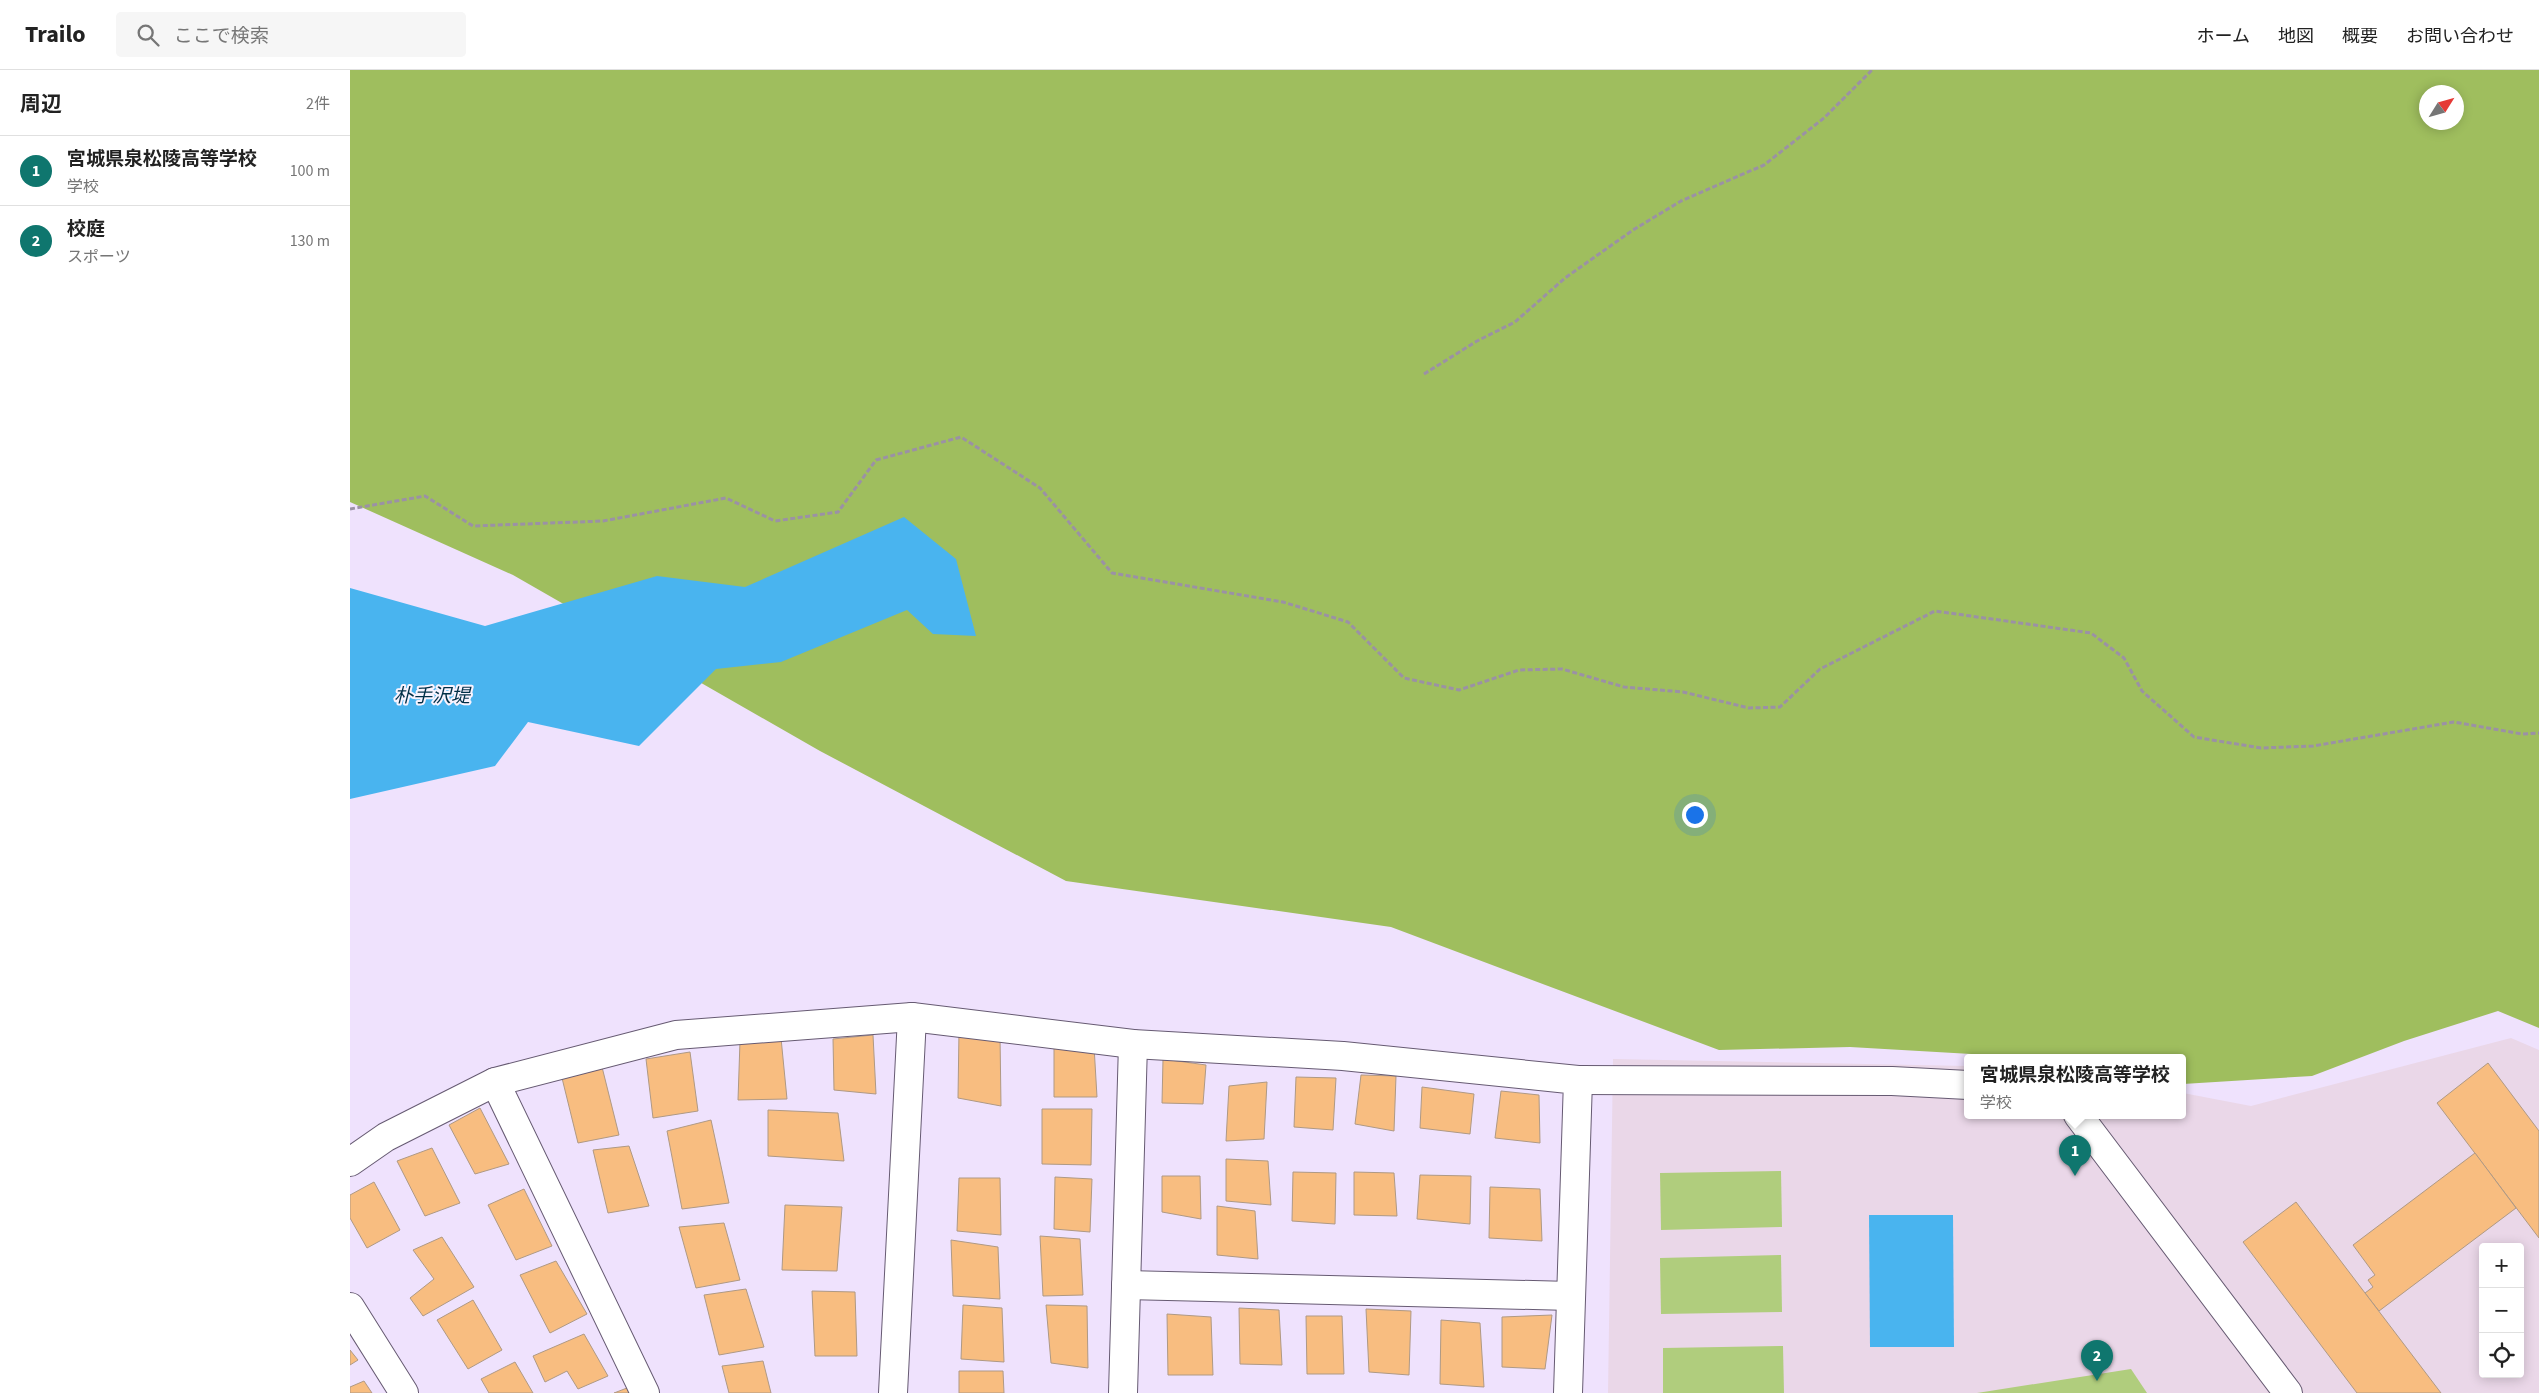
<!DOCTYPE html>
<html lang="ja">
<meta charset="utf-8">
<style>
body{margin:0;font-family:"Source Sans 3","Noto Sans JP",sans-serif;background:#f6f6f6;color:#222}
.controls{position:absolute;right:15px;bottom:15px;display:grid;overflow:hidden;border-radius:5px;box-shadow:0 2px 12px #0003}
.controls button{width:45px;height:45px;display:grid;place-items:center;padding:0;border:0;border-bottom:1px solid #e0e0e0;background:#fff;color:#222;font:25px sans-serif}
.compass{position:absolute;left:2069px;top:15px;width:45px;height:45px;border-radius:50%;background:#fff;box-shadow:0 2px 12px #0003;rotate:53deg}
.you{position:absolute;left:1344px;top:744px;width:18px;height:18px;margin:-12px;border:4px solid #fff;border-radius:50%;background:#1a73e8;box-shadow:0 0 0 8px #1a73e833}
.badge{display:grid;place-items:center;width:32px;height:32px;border-radius:50%;background:#0f766e;color:#fff;font-size:16px;font-weight:700}
.pin{position:absolute;translate:-50% -41px;filter:drop-shadow(0 1px 2px #0008)}
.pin::after{content:'';position:absolute;top:26px;width:18px;height:15px;background:inherit;clip-path:polygon(0 0,100% 0,50% 100%)}
.popup{position:absolute;left:1614px;top:984px;width:222px;height:65px;box-sizing:border-box;display:grid;place-content:center;border-radius:5px;background:#fff;filter:drop-shadow(0 1px 4px #0005);font-size:16px;white-space:nowrap;color:#767676}
.popup b{font-size:19px;color:#222}
.popup::after{content:'';position:absolute;left:50%;top:100%;margin-left:-10px;border:10px solid transparent;border-top-color:#fff}
.list{margin:0;padding:0;list-style:none}
h2{display:flex;justify-content:space-between;align-items:center;height:65px;margin:0;padding:0 20px;font-size:21px}
h2 small{font-size:16px;font-weight:400;color:#767676}
.list li{display:grid;grid-template-columns:32px 1fr auto;gap:15px;align-items:center;box-sizing:border-box;height:70px;padding:0 20px;border-top:1px solid #e0e0e0}
.list b{display:block;font-size:19px;white-space:nowrap}
.list p{margin:0;font-size:16px;white-space:nowrap;color:#767676}
.list em{font-size:16px;font-style:normal;color:#767676}
.icon{flex:none;width:28px;height:28px;fill:none;stroke:currentColor;stroke-width:2;stroke-linecap:round;stroke-linejoin:round}
.map{position:relative;flex:none;width:2189px;height:1323px;overflow:hidden}
header{display:flex;align-items:center;gap:30px;box-sizing:border-box;height:70px;padding:0 25px;background:#fff;border-bottom:1px solid #e0e0e0}
header strong{font-size:24px}
nav{display:flex;gap:28px;margin-inline-start:auto;font-size:18px}
.search{width:350px;height:45px;background:#f6f6f6;display:flex;align-items:center;gap:12px;box-sizing:border-box;padding:0 18px;border-radius:5px;color:#767676;font-size:19px}
main{display:flex}
aside{flex:1;background:#fff}
.map>svg:first-child{display:block}
.education{fill:#ead7e8;fill-rule:evenodd}
.green{fill:#b0cd7d}
.forest{fill:#9fbe5e;fill-rule:evenodd}
.water{fill:#49b4ef}
.building{fill:#f8bd80;stroke:#af9984}
.lines{fill:none;stroke-linecap:round;stroke-linejoin:round}
.minor-casing{stroke:#665a72;stroke-width:30}
.path{stroke:#9b91a5;stroke-width:3;stroke-dasharray:5 2.5;stroke-linecap:butt}
.minor{stroke:#fff;stroke-width:28}
.labels{text-anchor:middle;dominant-baseline:central;stroke-width:4;stroke-linejoin:round;paint-order:stroke}
.water-label{font-size:19px;font-style:italic;fill:#002f47;stroke:#f8f3fe}
</style>
<header>
<strong>Trailo</strong>
<div class="search"><svg class="icon" aria-label="search" viewBox="0 0 24 24"><circle cx="10" cy="10" r="6"/><path d="M15 15l6 6"/></svg>ここで検索</div>
<nav><a>ホーム</a><a>地図</a><a>概要</a><a>お問い合わせ</a></nav>
</header>
<main>
<aside>
<h2>周辺<small>2件</small></h2>
<ul class="list">
<li><span class="badge">1</span><div><b>宮城県泉松陵高等学校</b><p>学校</p></div><em>100 m</em></li>
<li><span class="badge">2</span><div><b>校庭</b><p>スポーツ</p></div><em>130 m</em></li>
</ul>
</aside>
<div class="map">
<svg width="2189" height="1323" viewBox="0 0 2189 1323">
<rect width="100%" height="100%" fill="#efe2fd"/>
<path class="education" d="M2161,968L2189,980V1323H1258L1263,989L1617,996L1618,1045H1832L1833,1023L1901,1036ZM2133,1177H2170V1304H2133Z"/>
<g class="green">
<polygon points="1431,1101 1432,1157 1311,1160 1310,1103"/>
<polygon points="1431,1185 1432,1242 1311,1244 1310,1188"/>
<polygon points="1433,1276 1434,1323 1313,1323 1313,1278"/>
<polygon points="1781,1299 1797,1323 1627,1323"/>
</g>
<path class="forest" d="M0,0H2189V958L2148,941L2054,971L1962,1006L1833,1014L1832,987H1673L1500,977L1369,980L1041,857L716,811L470,681L163,505L0,432ZM2076,22H2106V52H2076Z"/>
<g class="water">
<polygon points="554,447 606,489 626,566 583,564 557,540 431,592 366,599 289,676 178,652 145,696 0,729 0,518 135,556 307,506 395,517"/>
<polygon points="1519,1145 1603,1145 1604,1277 1520,1277"/>
</g>
<g class="building">
<polygon points="609,961 650,966 651,1036 608,1028"/>
<polygon points="523,965 526,1024 484,1020 483,969"/>
<polygon points="431,968 437,1029 388,1030 390,971"/>
<polygon points="704,972 744,976 747,1027 704,1027"/>
<polygon points="340,982 348,1041 303,1048 296,989"/>
<polygon points="813,989 856,995 853,1034 812,1033"/>
<polygon points="2138,993 2189,1061 2189,1168 2087,1033"/>
<polygon points="252,997 269,1065 228,1073 211,1004"/>
<polygon points="1011,1005 1046,1006 1044,1061 1005,1054"/>
<polygon points="946,1007 986,1008 983,1060 944,1057"/>
<polygon points="917,1012 914,1069 876,1071 879,1016"/>
<polygon points="1072,1017 1124,1024 1120,1064 1070,1058"/>
<polygon points="1151,1021 1189,1025 1190,1073 1145,1068"/>
<polygon points="130,1038 159,1094 125,1104 99,1055"/>
<polygon points="692,1039 742,1039 741,1095 692,1094"/>
<polygon points="418,1040 488,1043 494,1091 418,1086"/>
<polygon points="361,1050 379,1133 332,1139 317,1061"/>
<polygon points="279,1076 299,1136 258,1143 243,1080"/>
<polygon points="82,1078 110,1133 75,1146 47,1091"/>
<polygon points="2125,1083 2166,1138 2029,1241 2015,1223 2023,1217 2018,1210 2025,1205 2003,1175"/>
<polygon points="876,1089 918,1091 921,1135 876,1131"/>
<polygon points="943,1102 986,1103 985,1154 942,1151"/>
<polygon points="1004,1102 1044,1103 1047,1146 1004,1145"/>
<polygon points="1070,1105 1121,1106 1120,1154 1067,1149"/>
<polygon points="812,1106 850,1106 851,1149 812,1142"/>
<polygon points="705,1107 742,1109 740,1162 704,1159"/>
<polygon points="609,1108 650,1108 651,1165 607,1161"/>
<polygon points="24,1112 50,1160 17,1178 0,1148 0,1125"/>
<polygon points="1140,1117 1190,1119 1192,1171 1139,1168"/>
<polygon points="174,1119 202,1176 166,1190 138,1135"/>
<polygon points="1946,1132 2015,1223 2091,1323 2007,1323 1893,1172"/>
<polygon points="435,1135 492,1137 487,1201 432,1200"/>
<polygon points="867,1136 905,1141 908,1189 867,1185"/>
<polygon points="374,1153 390,1210 346,1218 329,1157"/>
<polygon points="690,1166 730,1169 733,1225 693,1226"/>
<polygon points="92,1167 124,1217 73,1246 60,1228 84,1209 63,1180"/>
<polygon points="601,1170 648,1177 650,1229 603,1226"/>
<polygon points="206,1191 237,1244 200,1263 170,1205"/>
<polygon points="396,1219 414,1277 369,1285 354,1225"/>
<polygon points="462,1221 505,1222 507,1286 465,1286"/>
<polygon points="123,1230 152,1280 118,1299 87,1250"/>
<polygon points="613,1235 652,1238 654,1292 611,1289"/>
<polygon points="696,1235 737,1236 738,1298 701,1293"/>
<polygon points="889,1238 929,1240 932,1295 890,1294"/>
<polygon points="1016,1239 1061,1241 1059,1305 1019,1302"/>
<polygon points="817,1244 861,1247 863,1305 818,1305"/>
<polygon points="1202,1245 1195,1299 1152,1297 1152,1247"/>
<polygon points="956,1246 992,1246 994,1304 957,1304"/>
<polygon points="1091,1250 1130,1253 1134,1317 1090,1314"/>
<polygon points="234,1264 258,1306 228,1319 217,1301 195,1312 183,1286"/>
<polygon points="0,1280 8,1290 0,1295"/>
<polygon points="413,1291 421,1323 379,1323 372,1296"/>
<polygon points="165,1292 183,1323 139,1323 131,1309"/>
<polygon points="609,1301 653,1301 654,1323 609,1323"/>
<polygon points="14,1311 22,1323 0,1323 0,1317"/>
<polygon points="277,1318 279,1323 264,1323"/>
</g>
<g class="lines">
<g class="minor-casing">
<g id="minor">
<polyline points="1228,1010 1542,1011 1618,1015"/>
<polyline points="1728,1045 1938,1323"/>
<polyline points="0,1092 36,1067 145,1012"/>
<polyline points="776,1215 1221,1226"/>
<polyline points="0,1237 54,1323"/>
<polyline points="295,1323 145,1012 326,965 562,947 783,974 993,986 1228,1010 1218,1323"/>
<polyline points="543,1323 562,947"/>
<polyline points="773,1323 783,974"/>
</g>
</g>
<g class="path">
<polyline points="1074,304 1127,271 1165,252 1215,208 1283,160 1331,131 1414,95 1474,48 1522,0"/>
<polyline points="0,439 75,426 123,456 253,451 376,428 425,451 488,442 526,390 611,367 690,418 762,503 933,532 998,552 1054,608 1109,620 1169,600 1212,599 1274,617 1333,622 1399,638 1430,637 1470,599 1585,541 1741,563 1774,588 1792,621 1844,667 1911,678 1963,676 2104,652 2172,664 2189,663"/>
</g>
<use href="#minor" class="minor"/>
</g>
<g class="labels">
<g class="water-label">
<text x="82" y="626">朴手沢堤</text>
</g>
</g>
</svg>
<div class="controls">
<button>+</button>
<button>−</button>
<button><svg class="icon" aria-label="locate" viewBox="0 0 24 24"><circle cx="12" cy="12" r="6"/><path d="M12 2v4M12 18v4M2 12h4M18 12h4"/></svg></button>
</div>
<svg class="compass" viewBox="-18 -18 36 36"><path d="M0-13l5 13h-10z" fill="#e53935"/><path d="M0 13l5-13h-10z" fill="#767676"/></svg>
<div class="you"></div>
<div class="pin badge" style="left:1725px;top:1106px">1</div>
<div class="popup"><b>宮城県泉松陵高等学校</b>学校</div>
<div class="pin badge" style="left:1747px;top:1311px">2</div>
</div>
</main>
